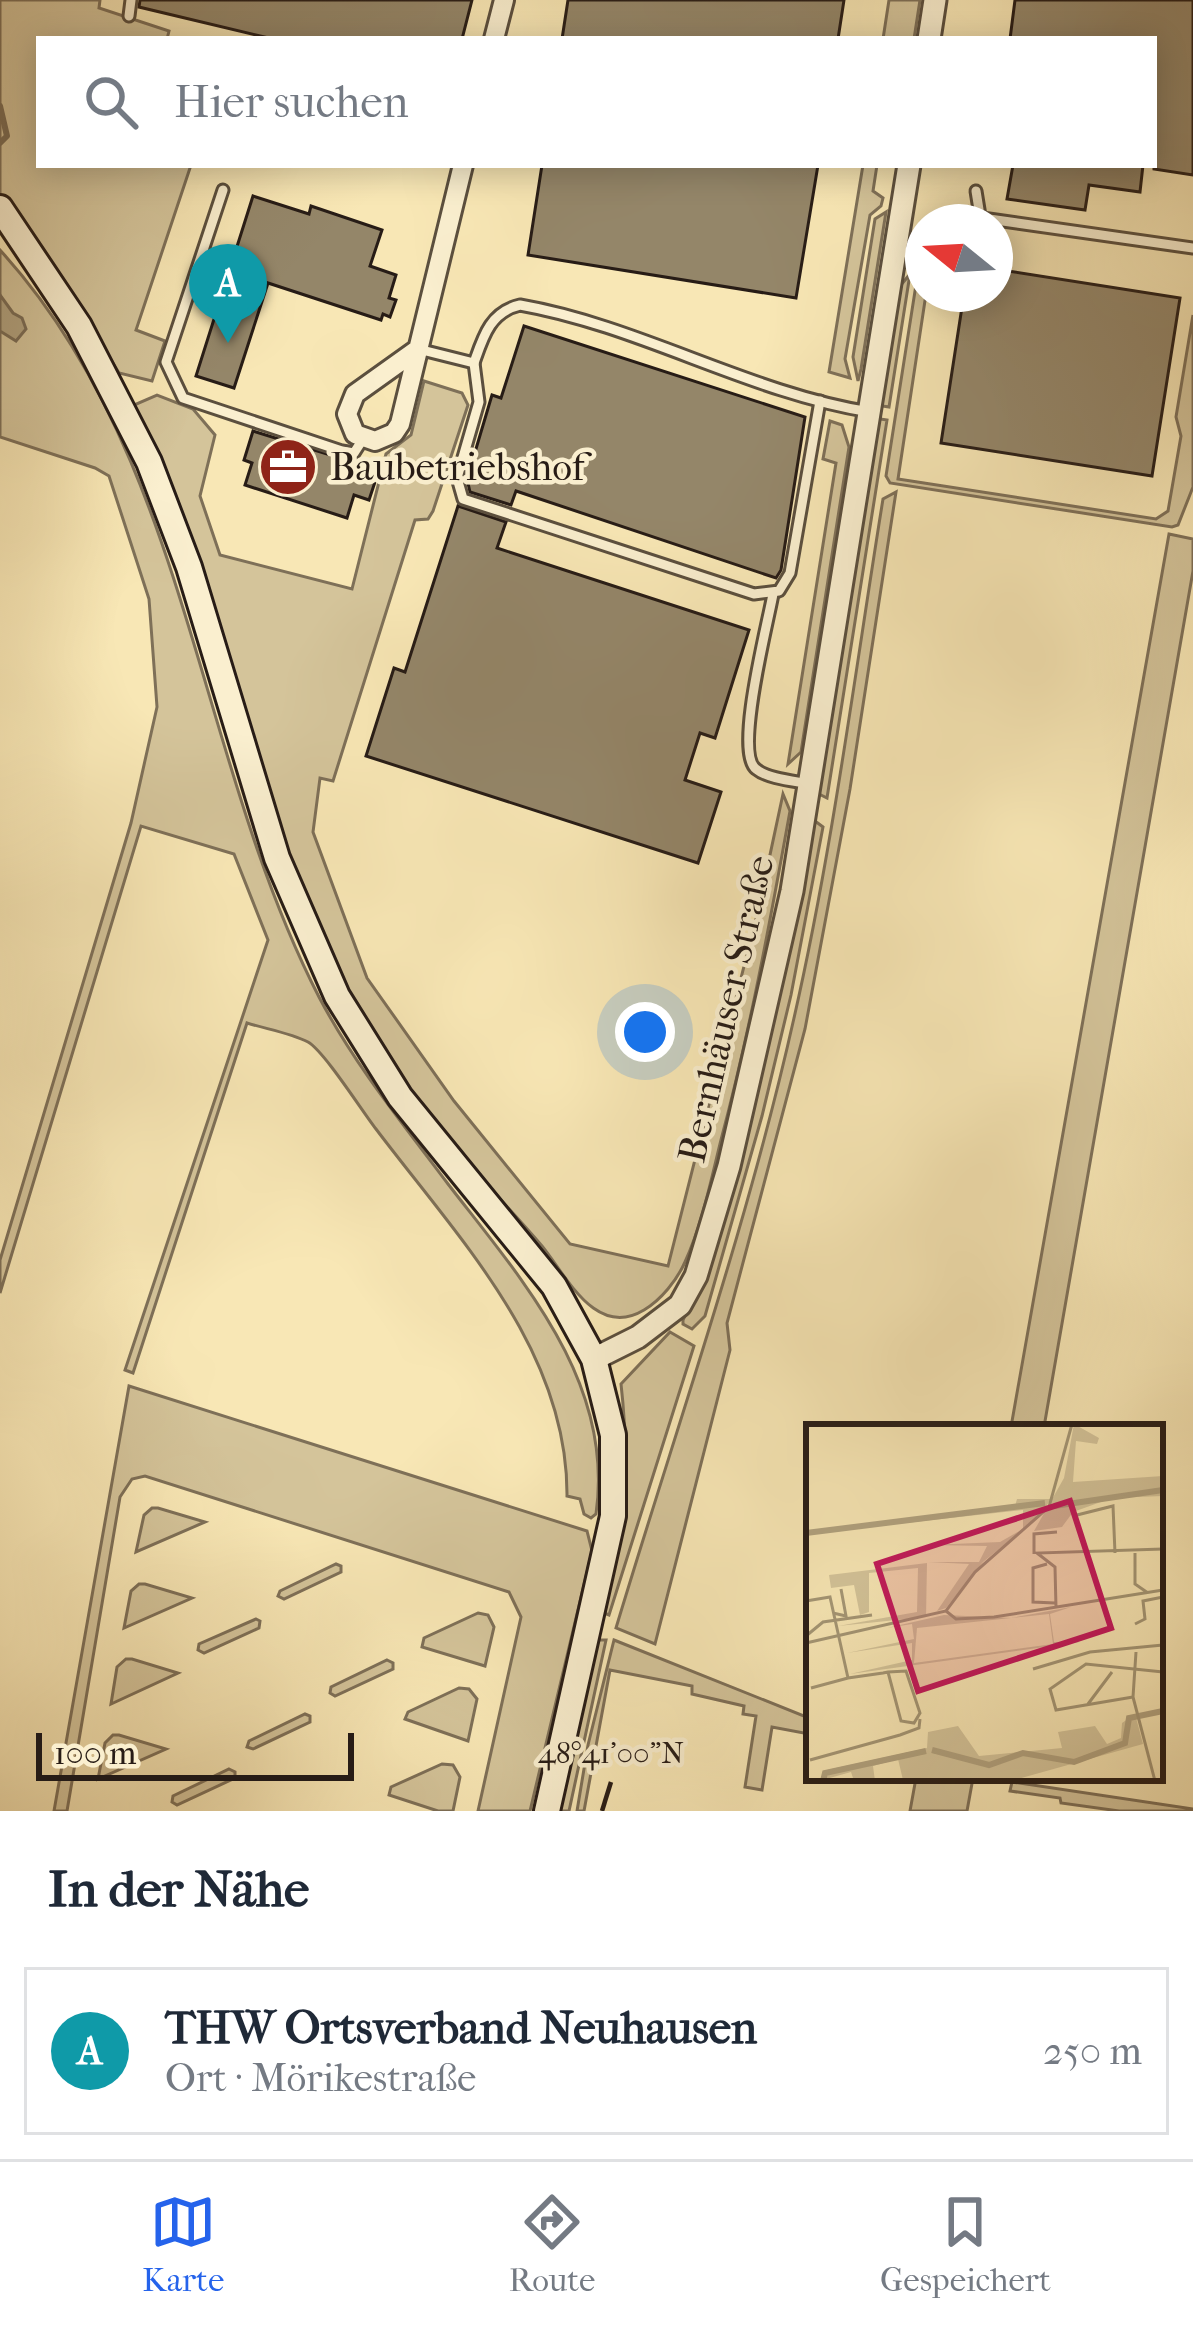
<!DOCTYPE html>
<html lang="de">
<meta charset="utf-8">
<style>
body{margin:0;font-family:"IM FELL French Canon",serif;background:#f6f6f7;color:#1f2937}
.compass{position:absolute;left:905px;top:204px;width:108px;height:108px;border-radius:50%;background:#fff;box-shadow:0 6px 30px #0003;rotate:288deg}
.scale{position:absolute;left:36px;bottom:30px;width:318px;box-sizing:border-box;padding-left:12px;border:6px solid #271c16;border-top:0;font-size:33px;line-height:42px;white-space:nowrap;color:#271c16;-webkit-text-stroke:9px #faefcf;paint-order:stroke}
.you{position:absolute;left:645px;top:1032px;width:42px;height:42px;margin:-30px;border:9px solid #fff;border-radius:50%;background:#1a73e8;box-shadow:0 0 0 18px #1a73e833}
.badge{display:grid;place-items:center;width:78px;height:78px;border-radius:50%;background:#2563eb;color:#fff;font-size:39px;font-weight:700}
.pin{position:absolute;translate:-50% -99px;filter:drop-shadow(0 3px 6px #0008)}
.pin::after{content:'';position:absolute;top:63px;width:42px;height:36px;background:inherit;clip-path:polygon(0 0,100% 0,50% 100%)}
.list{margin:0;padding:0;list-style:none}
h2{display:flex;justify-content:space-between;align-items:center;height:156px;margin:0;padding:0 48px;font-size:51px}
h2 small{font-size:39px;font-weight:400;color:#747a83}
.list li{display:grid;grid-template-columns:78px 1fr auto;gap:36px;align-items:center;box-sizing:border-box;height:168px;margin:0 24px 24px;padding:0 24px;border:3px solid #e0e1e3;border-radius:0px}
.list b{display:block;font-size:45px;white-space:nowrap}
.list p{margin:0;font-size:39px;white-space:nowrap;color:#747a83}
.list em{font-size:39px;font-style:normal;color:#747a83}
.icon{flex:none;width:66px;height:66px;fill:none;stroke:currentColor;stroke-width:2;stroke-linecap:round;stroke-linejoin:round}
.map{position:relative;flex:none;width:1193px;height:1811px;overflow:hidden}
.search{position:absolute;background:#fff;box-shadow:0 6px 30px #0003;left:36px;right:36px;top:36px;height:132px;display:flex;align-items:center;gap:30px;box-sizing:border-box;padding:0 42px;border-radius:0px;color:#747a83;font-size:45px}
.sheet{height:348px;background:#fff}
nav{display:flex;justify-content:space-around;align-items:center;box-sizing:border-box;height:168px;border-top:3px solid #e0e1e3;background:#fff;font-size:33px;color:#747a83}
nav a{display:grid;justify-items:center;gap:6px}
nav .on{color:#2563eb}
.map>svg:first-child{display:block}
.green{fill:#d4c49a;stroke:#7e7058;stroke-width:3}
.water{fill:#b1a27f;stroke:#7a6c55;stroke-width:3}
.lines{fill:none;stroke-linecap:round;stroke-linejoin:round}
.stream{stroke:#7a6c55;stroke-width:6}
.building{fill:#948669;stroke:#271c16;stroke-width:3}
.service-casing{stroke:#5b4f3e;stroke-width:15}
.minor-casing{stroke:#5b4f3e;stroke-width:24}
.tertiary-casing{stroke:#5b4f3e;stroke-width:27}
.secondary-casing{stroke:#271c16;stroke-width:30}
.service{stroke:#faefcf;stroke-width:9}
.minor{stroke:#faefcf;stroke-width:18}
.tertiary{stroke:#faefcf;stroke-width:21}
.secondary{stroke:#faefcf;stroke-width:24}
.ticks{fill:none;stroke:#271c16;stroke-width:4.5}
.labels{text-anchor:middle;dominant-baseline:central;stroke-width:9;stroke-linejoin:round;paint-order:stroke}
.poi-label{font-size:39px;fill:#271c16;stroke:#faefcf;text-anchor:start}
.street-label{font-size:39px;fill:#271c16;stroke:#faefcf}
.inset-river{fill:none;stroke:#b1a27f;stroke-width:6}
.inset-road{fill:none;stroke:#a49675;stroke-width:3}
.view{fill:#c2185b;fill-opacity:0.15;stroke:#c2185b;stroke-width:6}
.inset-edge{fill:none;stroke:#271c16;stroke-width:6}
.ticks-label{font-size:30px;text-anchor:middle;fill:#271c16;stroke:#faefcf;stroke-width:9;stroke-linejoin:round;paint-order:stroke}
</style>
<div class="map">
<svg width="1193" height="1811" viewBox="0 0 1193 1811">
<rect width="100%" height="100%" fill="#f8e7b5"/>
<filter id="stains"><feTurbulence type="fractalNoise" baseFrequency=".00167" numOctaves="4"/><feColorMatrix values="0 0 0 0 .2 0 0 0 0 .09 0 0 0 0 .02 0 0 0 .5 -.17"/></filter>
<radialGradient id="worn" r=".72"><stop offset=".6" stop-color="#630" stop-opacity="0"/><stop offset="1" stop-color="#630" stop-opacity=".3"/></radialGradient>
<g class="green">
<polygon points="0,0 100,0 99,8 169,31 167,39 39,39 39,165 191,165 136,330 165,341 152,381 119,373 60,277 0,194"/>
<polygon points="889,0 920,0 914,39 883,39"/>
<polygon points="863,165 877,165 873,191 883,198 881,206 870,215 845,359 850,378 829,372"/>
<polygon points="886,212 861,369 858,381 853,357 875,219"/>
<path d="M0,250C189,457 195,756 319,997C354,1064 403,1124 448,1184C522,1280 615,1382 596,1514L591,1518L584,1514L580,1499L567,1496C568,1350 459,1239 376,1129C362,1111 324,1051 308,1042C291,1033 266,1029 247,1023L133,1373L125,1370L268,940L234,854L141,826L0,1293V1260L131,823L157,707L149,599L109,476L95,468L0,437Z"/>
<polygon points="923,270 926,294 898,479 1156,519 1168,511 1181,436 1176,417 1193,315 1193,487 1178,525 1172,527 890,483 886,476 918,272"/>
<polygon points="910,274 889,407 876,405 896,291"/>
<path d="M424,381L462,393L468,405L433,511L428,519L415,520L333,781L320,778L313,832L367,978L454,1101L570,1244L668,1266L758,911L783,794L790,811C770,922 750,1031 721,1140C711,1180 702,1225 685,1262C677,1280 661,1300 644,1310C596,1339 567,1277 542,1246C506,1204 468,1166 433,1124C392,1076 358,1019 331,963C243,786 213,586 134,405L157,395L193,409L215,435L200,496L220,555L352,589L386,454L411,435Z"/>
<polygon points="874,418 887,420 827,798 815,792"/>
<polygon points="830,421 842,425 849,447 801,752 788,764 836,463 823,459"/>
<path d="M896,492L850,789L805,1029L727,1323L730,1350L655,1644L616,1628C677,1425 748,1224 794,1018C833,847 855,672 883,499Z"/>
<polygon points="1169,534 1193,539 1193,571 1044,1427 1011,1427"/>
<polygon points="815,821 823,827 791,995 762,1116 705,1316 692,1329 683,1324 683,1320 708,1267 811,826"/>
<path d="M670,1332L694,1346L609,1615L599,1611C623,1527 631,1472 621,1384Z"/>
<polygon points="129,1386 587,1531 592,1551 530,1811 478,1811 521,1617 509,1592 145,1476 132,1479 120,1497 67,1811 54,1811"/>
<polygon points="152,1508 158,1508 205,1522 136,1552 144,1515"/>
<polygon points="336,1564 341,1566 341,1572 284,1599 278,1596 280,1591"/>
<polygon points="139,1584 145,1584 192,1598 124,1628 131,1591"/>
<polygon points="478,1613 488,1615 494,1627 485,1666 422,1647 424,1638"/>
<polygon points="256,1619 260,1621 259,1628 204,1653 198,1650 199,1644"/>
<polygon points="599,1640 606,1640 569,1811 557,1811 595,1643"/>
<polygon points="614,1640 809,1718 809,1734 772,1727 762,1790 745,1787 756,1716 743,1714 744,1706 692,1694 692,1686 610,1670 584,1811 577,1811 588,1745"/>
<polygon points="126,1659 132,1659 178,1673 111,1704 117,1667"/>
<polygon points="387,1660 393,1663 393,1669 335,1696 330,1693 331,1687"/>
<polygon points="459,1688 469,1689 477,1699 468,1741 405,1719 408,1712"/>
<polygon points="305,1714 310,1716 310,1722 253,1749 247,1747 249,1741"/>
<polygon points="113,1735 119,1735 166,1749 98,1779 105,1743"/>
<polygon points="442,1764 453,1765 460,1777 453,1811 438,1811 389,1795 391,1787"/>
<polygon points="229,1769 235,1772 235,1778 177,1805 172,1802 173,1796"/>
<polygon points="916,1778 973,1778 967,1811 910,1811"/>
<polygon points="1012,1782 1193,1809 1193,1811 1119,1811 1061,1803 1060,1798 1010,1791"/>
</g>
<polygon class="water" points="0,295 13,313 22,318 26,329 16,341 0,331"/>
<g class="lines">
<polyline class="stream" points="0,106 7,136 0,143"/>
</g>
<g class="building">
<polygon points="140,0 472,0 462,39 273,39 139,7"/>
<polygon points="568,0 844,0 838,39 562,39"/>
<polygon points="1015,0 1193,0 1193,175 1154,169 1154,39 1010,39"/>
<polygon points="542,165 818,165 796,298 528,255"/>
<polygon points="1013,165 1143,165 1140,192 1089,185 1085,210 1007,199"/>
<polygon points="253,196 309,214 311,206 382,230 370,266 396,275 389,298 396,300 390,317 383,314 381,320 268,283 234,388 196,376"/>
<polygon points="995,269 1180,298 1152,476 941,443 964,294 995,294"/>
<polygon points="524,326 805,417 781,570 776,578 516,491 511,505 470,492 467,479 492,395 501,398"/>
<polygon points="253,431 379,470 369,500 354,495 347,518 245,485 252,463 244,460"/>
<polygon points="458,506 506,522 497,548 749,630 715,738 700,733 685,780 721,792 698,863 366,756 394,668 405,672"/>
</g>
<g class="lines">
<g class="service-casing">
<g id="service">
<polyline points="129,16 131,0"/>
<polyline points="223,190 166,362 183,398 342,451 354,453 363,439"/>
<polyline points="976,191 981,222"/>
<polyline points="982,218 1193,248"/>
<polyline points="895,253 923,252"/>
<path d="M418,349L474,363C483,337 490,312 520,305C640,326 750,393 870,412"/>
<polyline points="474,363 479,402 457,478 463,499 754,594 779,591 790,573 820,401"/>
<path d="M773,594C768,623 734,752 756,769C768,779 795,781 810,784"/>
</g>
</g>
<g class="minor-casing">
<g id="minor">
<polyline points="494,39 504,0"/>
<polyline points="418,349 355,394 347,414 355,434 375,441 394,433 400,424 463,165"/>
</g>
</g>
<g class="tertiary-casing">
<g id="tertiary">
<polyline points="929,39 935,0"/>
<polyline points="594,1359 638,1337 680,1305 696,1276 729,1166 792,891 909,165"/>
</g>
</g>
<g class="secondary-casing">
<polyline id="secondary" points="0,208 79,326 149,462 189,567 277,858 337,996 400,1097 554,1286 594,1359 613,1435 613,1516 547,1811"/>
</g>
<use href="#service" class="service"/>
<use href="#minor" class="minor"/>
<use href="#tertiary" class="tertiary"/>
<use href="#secondary" class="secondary"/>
</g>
<path class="ticks" d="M602,1811L611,1782"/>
<defs>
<g id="office-disc" transform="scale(3)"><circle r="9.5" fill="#8f2418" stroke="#faefcf"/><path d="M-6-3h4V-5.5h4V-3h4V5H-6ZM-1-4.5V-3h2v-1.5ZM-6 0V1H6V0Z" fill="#fff"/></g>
</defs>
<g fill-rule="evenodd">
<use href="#office-disc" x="288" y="467"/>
</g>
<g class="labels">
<g class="poi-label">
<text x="330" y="467">Baubetriebshof</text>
</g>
<g class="street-label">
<text transform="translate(726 1009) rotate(-77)">Bernhäuser Straße</text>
</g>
</g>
<g transform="translate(806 1424)">
<rect width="357" height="357" fill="#f8e7b5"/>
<path d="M268,0L293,14L291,20L270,17L267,58L357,52V72L306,74L267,88L256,103L228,107L258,54ZM211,75H245L234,92L177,138L140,184L131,187L163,140L122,138H173L181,122L123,121L194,118L217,105V86L0,110L209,82ZM121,139L120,193L32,202L111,188L112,144L63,149V188L54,191L48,161L25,164L23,151ZM265,183L244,190L248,218H274L44,250L106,236V219L41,229L108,215L106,200L81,204L138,191L205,194ZM243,190L247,220L108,239L111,204ZM329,290L337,320L205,357L97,356L92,335L67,342L69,357H48L45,348L13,357L21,346L121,324L122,308L152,302L173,332L256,324L252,308L289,302L301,320L315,314L316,299Z" fill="#d4c49a" fill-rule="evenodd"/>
<path class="inset-river" d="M248,82L357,66M0,109L239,79M126,326L183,341L217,329L268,338L319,319L323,294L357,287M17,357L19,349L120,327"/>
<path class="inset-road" d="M267,92L307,82L309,129M329,129V160L342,169M228,130V110L251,108M241,140L227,144V178L249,179M0,177L24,173L42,254M250,184L249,143L231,129L357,125M140,187L150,195L188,193L357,166M27,189L40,192L35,165M329,200L339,195L337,177L357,173M0,212L17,198L66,191M0,219L140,187L169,148L243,83L266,0M330,228L327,273L349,357M227,245L284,228L357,221M5,264L42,254L77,249L82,248L100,247L114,289L108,299L95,297L82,248M327,273L250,286L244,265L280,240L357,248M282,280L306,248M4,336L94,311L113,304L114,295"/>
<path class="view" d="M264,77L305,204L112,267L71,140Z"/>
<rect width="357" height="357" class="inset-edge"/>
</g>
<g class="ticks-label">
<text x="611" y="1763">48°41'00"N</text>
</g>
<rect width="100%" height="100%" filter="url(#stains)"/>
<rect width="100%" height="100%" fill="url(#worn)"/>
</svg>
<svg class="compass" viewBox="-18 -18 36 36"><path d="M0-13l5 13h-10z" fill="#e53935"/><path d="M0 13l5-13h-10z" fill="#747a83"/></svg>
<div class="scale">100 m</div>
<div class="you"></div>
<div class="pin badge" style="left:228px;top:343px;background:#0f9aa8">A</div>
<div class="search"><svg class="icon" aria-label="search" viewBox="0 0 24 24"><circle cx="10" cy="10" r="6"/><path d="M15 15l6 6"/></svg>Hier suchen</div>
</div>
<section class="sheet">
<h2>In der Nähe<small></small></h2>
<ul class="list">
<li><span class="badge" style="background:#0f9aa8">A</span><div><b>THW Ortsverband Neuhausen</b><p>Ort · Mörikestraße</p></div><em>250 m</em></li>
</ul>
</section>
<nav>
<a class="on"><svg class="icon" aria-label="map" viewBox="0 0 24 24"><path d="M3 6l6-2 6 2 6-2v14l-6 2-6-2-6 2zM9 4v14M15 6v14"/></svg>Karte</a>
<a><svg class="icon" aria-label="directions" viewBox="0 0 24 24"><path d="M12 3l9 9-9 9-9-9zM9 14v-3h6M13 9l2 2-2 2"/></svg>Route</a>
<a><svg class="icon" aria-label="saved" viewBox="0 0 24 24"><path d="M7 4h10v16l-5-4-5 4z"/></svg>Gespeichert</a>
</nav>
